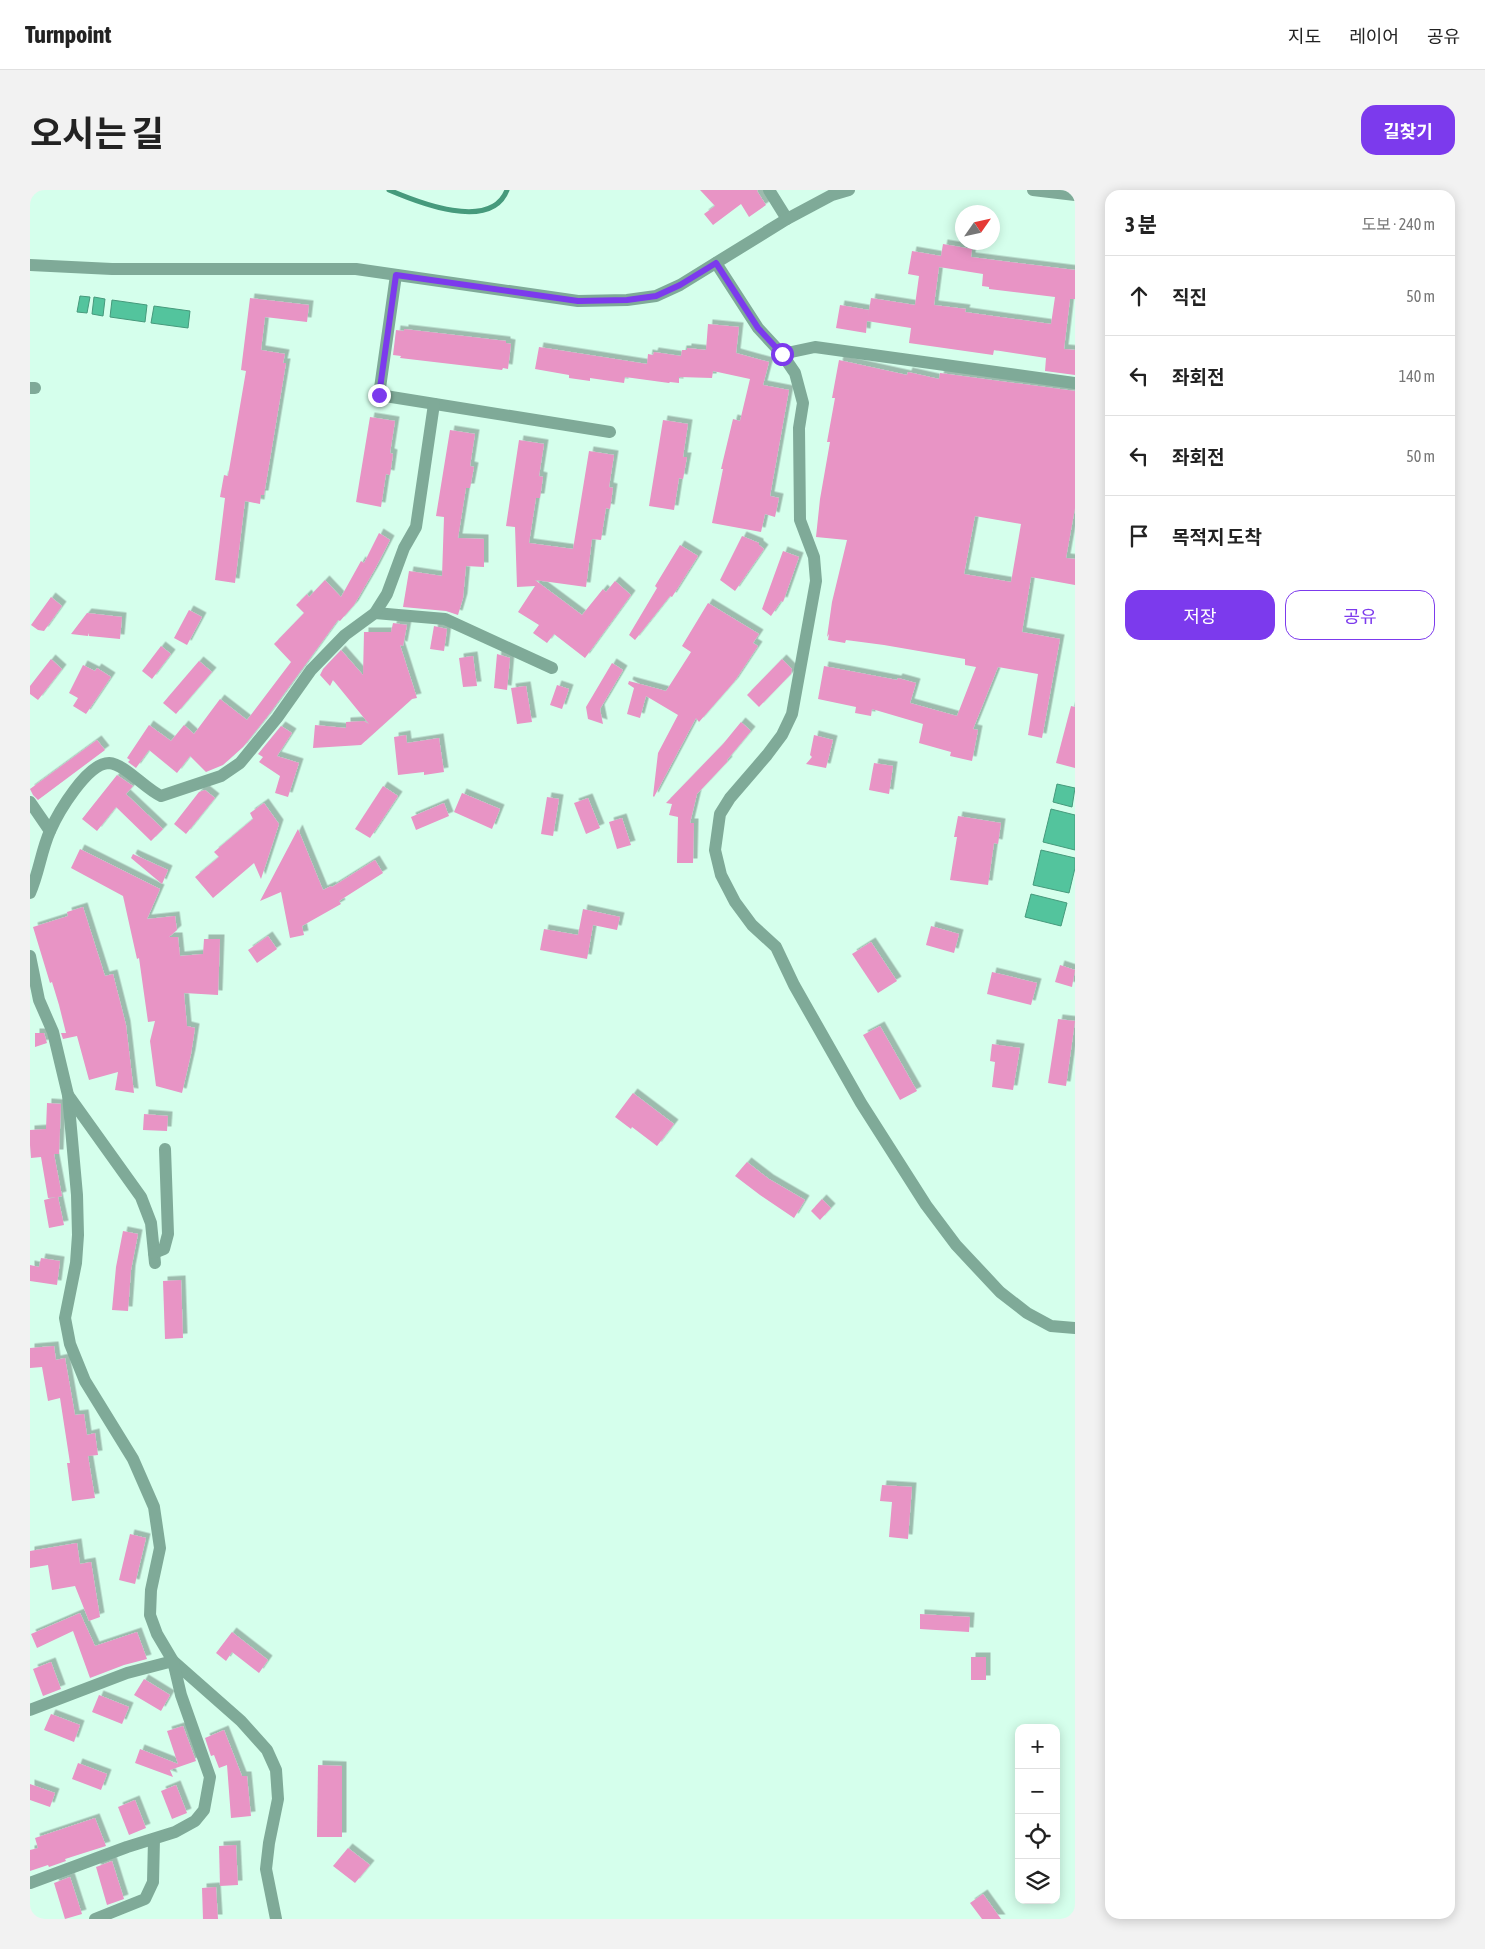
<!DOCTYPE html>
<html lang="ko">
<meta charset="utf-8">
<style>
body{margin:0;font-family:"Asap Condensed","Noto Sans KR",sans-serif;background:#f2f2f2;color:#222}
.controls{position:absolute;right:15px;bottom:15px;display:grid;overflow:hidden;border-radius:10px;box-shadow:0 2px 12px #0003}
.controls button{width:45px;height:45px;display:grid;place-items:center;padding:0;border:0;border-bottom:1px solid #e0e0e0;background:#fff;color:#222;font:25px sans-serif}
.compass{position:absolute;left:925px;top:15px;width:45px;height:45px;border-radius:50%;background:#fff;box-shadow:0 2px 12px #0003;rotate:56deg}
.stop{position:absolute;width:15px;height:15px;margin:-11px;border:4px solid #7c3aed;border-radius:50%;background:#fff}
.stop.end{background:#7c3aed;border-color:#fff;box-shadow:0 1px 5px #0008}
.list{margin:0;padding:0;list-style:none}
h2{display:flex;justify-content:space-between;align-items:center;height:65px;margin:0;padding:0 20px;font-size:21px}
h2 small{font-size:16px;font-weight:400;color:#767676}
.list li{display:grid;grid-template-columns:32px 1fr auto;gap:15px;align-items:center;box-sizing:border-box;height:80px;padding:0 20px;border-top:1px solid #e0e0e0}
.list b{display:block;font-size:19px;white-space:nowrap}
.list em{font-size:16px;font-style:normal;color:#767676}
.actions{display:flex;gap:10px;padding:15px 20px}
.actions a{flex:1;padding:11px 0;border:1px solid #7c3aed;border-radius:15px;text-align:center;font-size:18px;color:#7c3aed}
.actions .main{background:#7c3aed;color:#fff}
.icon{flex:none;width:28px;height:28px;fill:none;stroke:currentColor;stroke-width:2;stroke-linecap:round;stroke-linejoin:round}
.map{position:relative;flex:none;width:1045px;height:1729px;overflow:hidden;border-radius:15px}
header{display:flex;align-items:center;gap:30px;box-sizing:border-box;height:70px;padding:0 25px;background:#fff;border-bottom:1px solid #e0e0e0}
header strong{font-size:24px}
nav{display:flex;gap:28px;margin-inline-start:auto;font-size:18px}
.intro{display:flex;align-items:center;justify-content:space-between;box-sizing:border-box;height:120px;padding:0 30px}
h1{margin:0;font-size:35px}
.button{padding:12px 22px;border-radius:15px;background:#7c3aed;color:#fff;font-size:18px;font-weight:700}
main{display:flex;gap:30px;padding:0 30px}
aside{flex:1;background:#fff;border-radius:15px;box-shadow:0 2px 12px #0003}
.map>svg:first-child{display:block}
.water{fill:#53c49d;stroke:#469a7c}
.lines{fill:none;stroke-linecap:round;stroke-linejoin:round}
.stream{stroke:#469a7c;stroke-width:5}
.building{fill:#e894c5;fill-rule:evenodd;filter:url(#shadow)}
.minor{stroke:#7faa98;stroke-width:12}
.route{stroke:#7c3aed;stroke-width:6}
</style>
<header>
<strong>Turnpoint</strong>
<nav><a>지도</a><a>레이어</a><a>공유</a></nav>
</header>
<div class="intro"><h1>오시는 길</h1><a class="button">길찾기</a></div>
<main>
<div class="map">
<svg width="1045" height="1729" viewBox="0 0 1045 1729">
<defs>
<filter id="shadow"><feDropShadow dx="4.5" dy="-4.5" stdDeviation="0" flood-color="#0004"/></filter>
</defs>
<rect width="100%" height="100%" fill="#d5ffec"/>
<g class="water">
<polygon points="50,106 60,107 57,123 47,122"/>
<polygon points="64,107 75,109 73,126 62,124"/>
<polygon points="82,110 117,115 115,132 80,127"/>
<polygon points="124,116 160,121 158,138 121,133"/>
<polygon points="1027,594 1045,598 1042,617 1023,612"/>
<polygon points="1021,619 1045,625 1045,660 1013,652"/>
<polygon points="1011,660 1045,668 1045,678 1039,703 1003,695"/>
<polygon points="1001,704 1037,713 1031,736 995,727"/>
</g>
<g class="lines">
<path class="stream" d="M359,0C387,12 461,42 477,0"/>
</g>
<g class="building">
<polygon points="670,0 728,0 727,1 736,15 719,27 711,14 683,35 674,24 685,16"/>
<path d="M913,54L942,59L941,67L1045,80V109H1040L1034,159L1045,160V185L1015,181L1016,168L964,160L963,165L879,153L881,138L837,131L836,143L806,138L810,115L839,120L838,127L841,108L885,115L889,86L878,84L882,61L911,66ZM909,77L953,84L952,96L959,97V99L1025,107L1021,134L935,122L936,119L904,115Z"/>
<polygon points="220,108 279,115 277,132 235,127 231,160 255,164 253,173 256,173 234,305 231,305 230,314 215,311 205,393 185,390 195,308 190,307 194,285 198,286 216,181 211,180"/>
<polygon points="678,134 709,137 706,163 739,172 733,195 759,200 740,306 749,308 745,327 735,324 731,342 682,333 693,279 691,279 703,229 710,231 720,189 683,181 682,188 649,187 649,193 640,192 639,193 595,187 594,193 560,188 560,191 539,188 539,185 505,179 509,157 617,174 618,164 623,165 624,162 651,166 652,160 657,160 657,158 676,160"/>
<polygon points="374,139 476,151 476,153 481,154 478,179 473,178 472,180 370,168 371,166 363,165 366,140 374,141"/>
<path d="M809,170L877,185L878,182L909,189L910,183L1045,201V318L1036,368L1045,369V395L1001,387L992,442L1030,449L1012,548L998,545L1008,484L968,477L943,539L948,540L942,571L920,566L921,562L889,553L893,534L842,519L841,526L825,523L826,517L788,509L794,476L867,490L868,488L886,493L880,513L927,526L946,477L935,475V469L854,455L816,450L815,453L798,450L799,444L797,447L802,412L817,350L786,347L790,309L800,252H797L805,208H802ZM945,326L991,334L981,392L934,384Z"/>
<polygon points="340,227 365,231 360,263 363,264 360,285 356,284 351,317 326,312"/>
<polygon points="633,230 658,234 653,267 657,267 653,289 649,288 644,320 619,316"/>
<polygon points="420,240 445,244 440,276 444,277 440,298 436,298 428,348 454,349 454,377 436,376 433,408 428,425 416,421 373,417 379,381 412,386 414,327 406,326"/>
<polygon points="489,250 514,254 509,286 513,287 510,308 506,308 499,353 543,359 559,261 584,265 579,297 583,298 580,319 576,318 571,350 562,349 556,397 505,390 552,425 573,399 576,402 585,391 601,405 555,468 524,444 517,453 503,443 509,435 488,422 505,396 487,397 485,337 476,336"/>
<polygon points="349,343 360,350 345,379 324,415 310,431 308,430 237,527 213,557 193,575 176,582 160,566 147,583 119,560 106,578 98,572 100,570 97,568 119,535 141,551 154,535 164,544 190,509 217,530 261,472 244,454 274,423 266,415 277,404 279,407 295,390 311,407 331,371 334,373"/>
<polygon points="712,346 729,353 729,355 734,359 705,401 690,390"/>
<polygon points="650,355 668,366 642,407 640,406 605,450 599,445 627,398 625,396"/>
<polygon points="753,361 769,367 753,412 751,411 741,426 732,419"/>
<polygon points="21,407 32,416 14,441 8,440 1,435"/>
<polygon points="678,413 729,444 723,453 728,456 704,492 669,532 666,528 624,607 623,606 628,563 648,525 616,506 610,528 597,524 604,498 598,494 599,491 636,501 661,462 652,456"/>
<polygon points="159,420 172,427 157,455 144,448"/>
<polygon points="57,423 92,427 90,449 59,446 59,443 58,446 41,444"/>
<polygon points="363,433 377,435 373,456 370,455 387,508 382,509 331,555 283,558 285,535 316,538 316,532 334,531 339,534 303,490 300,496 290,485 293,479 311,460 333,485 334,442 361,442"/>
<polygon points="404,436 417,439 414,461 400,459"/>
<polygon points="131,456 141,464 122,489 112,481"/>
<polygon points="467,464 480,468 477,500 464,498"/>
<polygon points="443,466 447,496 433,497 429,468"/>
<polygon points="21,469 32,479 8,510 0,504 0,496"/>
<polygon points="752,469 762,479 761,484 729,517 717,505"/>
<polygon points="169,471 182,482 146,524 133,513"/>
<polygon points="582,473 593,480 570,519 573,534 558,529 556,517"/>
<polygon points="53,475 65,481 67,478 81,487 56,524 43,516 48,508 39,503"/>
<polygon points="527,495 539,499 532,519 520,515"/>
<polygon points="496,496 502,532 487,534 481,498"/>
<polygon points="1041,516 1045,517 1045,578 1026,573"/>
<polygon points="711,532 721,541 697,570 698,571 667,604 660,633 664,633 663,673 647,673 648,627 639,625 642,614 636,613 693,554"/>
<polygon points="251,536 262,543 247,566 269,573 258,607 245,603 250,586 229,572 233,567 228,564"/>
<polygon points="376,545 377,553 409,548 414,582 394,585 394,582 368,585 364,547"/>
<polygon points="784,545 803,550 796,578 776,574 782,567 780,565"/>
<polygon points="67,550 75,560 8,610 3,605 0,599"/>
<polygon points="844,573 863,576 859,604 839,600"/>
<polygon points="87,585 103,596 96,604 133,639 121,651 86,617 67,641 52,629"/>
<polygon points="353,596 368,606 340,648 325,639"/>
<polygon points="175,600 185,608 156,644 144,634 169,602"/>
<polygon points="432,603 470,619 462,639 424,622"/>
<polygon points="517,607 529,609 523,646 511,644"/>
<polygon points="558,608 570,638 556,644 544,613"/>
<polygon points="234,613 249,634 231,689 224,673 183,708 165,687 189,667 184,662 223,629 220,623"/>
<polygon points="414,613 419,626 386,640 381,627"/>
<polygon points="928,626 971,633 968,654 964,653 958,695 920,690 927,647 924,647"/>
<polygon points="592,628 601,655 587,659 579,632"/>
<polygon points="268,639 293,700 301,696 302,697 345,670 353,683 309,711 311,714 272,736 274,745 260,748 251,702 230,711"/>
<polygon points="50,659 130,699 117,729 145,726 147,740 139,747 148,747 150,766 173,764 174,749 190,749 188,805 154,803 157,836 165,838 161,864 152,903 126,896 120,851 125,831 118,832 109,768 107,769 93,706 41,678"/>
<polygon points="103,664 138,680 132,694 101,668"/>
<polygon points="53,717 75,786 83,784 96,835 104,903 85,900 88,882 59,890 47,846 33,849 31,843 36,843 29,815 22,792 20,793 3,737 38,726 37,722"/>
<polygon points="553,719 590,727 587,740 563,735 557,769 510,760 514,739 548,745"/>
<polygon points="901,736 929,744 924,763 896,755"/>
<polygon points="238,746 247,759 227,773 218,760"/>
<polygon points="841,752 867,791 848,803 822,764"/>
<polygon points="1030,775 1045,780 1042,797 1025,792"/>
<polygon points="962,782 1007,793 1001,815 957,804"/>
<polygon points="1028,829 1045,831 1036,896 1018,893"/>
<polygon points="850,836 887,901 870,910 833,845"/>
<polygon points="5,843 14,843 17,853 5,857"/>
<polygon points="962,854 990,858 983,900 962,897 965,872 960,871"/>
<polygon points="603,903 644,934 627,956 602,937 601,939 585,927"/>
<polygon points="17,913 31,914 29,964 24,964 32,1006 28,1007 34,1035 19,1038 14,1010 26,1007 18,1008 11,967 1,968 0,955 0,940 16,939"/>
<polygon points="114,924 138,926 137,941 113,940"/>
<polygon points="717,972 739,989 775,1010 764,1028 730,1005 705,986"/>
<polygon points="792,1009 801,1018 790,1030 781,1021"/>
<polygon points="93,1041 108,1044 101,1080 98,1121 82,1120 86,1077"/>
<polygon points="11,1068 30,1071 27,1095 0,1091 0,1075 9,1077"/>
<polygon points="151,1090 153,1148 135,1149 133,1091"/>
<polygon points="24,1156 26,1170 35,1168 45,1225 54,1224 57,1245 65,1243 68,1265 58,1266 65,1308 42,1311 37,1273 40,1273 30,1208 18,1211 12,1177 0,1178 0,1158"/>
<polygon points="852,1295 882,1297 878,1349 859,1347 862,1312 850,1311"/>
<polygon points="100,1344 116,1348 105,1394 89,1390"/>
<polygon points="47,1353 50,1374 61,1372 70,1427 59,1431 45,1396 22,1400 18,1375 0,1378 0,1361"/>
<polygon points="50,1423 65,1456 107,1442 117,1469 94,1475 60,1488 43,1441 7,1458 1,1444"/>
<polygon points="890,1424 940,1427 939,1442 890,1439"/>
<polygon points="202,1442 238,1470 229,1483 202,1462 196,1471 186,1463"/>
<rect x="941" y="1467" width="15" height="23"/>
<polygon points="21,1472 31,1499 13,1506 3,1479"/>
<polygon points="114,1489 140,1505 131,1521 104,1505"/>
<polygon points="69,1505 99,1517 92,1534 62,1522"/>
<polygon points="21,1524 50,1535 44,1552 14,1540"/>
<polygon points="153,1536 166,1571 140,1580 143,1587 105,1573 110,1559 148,1574 137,1541"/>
<polygon points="194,1540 212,1586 217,1586 221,1626 201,1628 197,1575 189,1578 184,1565 181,1566 175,1548"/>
<polygon points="48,1573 77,1584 71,1600 42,1589"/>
<polygon points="288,1575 312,1576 312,1647 287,1647"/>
<polygon points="0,1594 25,1603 20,1617 0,1610"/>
<polygon points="146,1595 157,1623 142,1629 131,1601"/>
<polygon points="105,1610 116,1638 99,1645 88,1617"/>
<polygon points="65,1628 76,1656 35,1669 36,1671 19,1677 18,1675 0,1681 0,1660 8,1658 5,1648"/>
<polygon points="206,1655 208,1695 190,1696 189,1656"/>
<polygon points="318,1658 340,1675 325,1693 303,1676"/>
<polygon points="82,1671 94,1709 77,1715 66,1677"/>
<polygon points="40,1687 52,1724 35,1729 24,1693"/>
<polygon points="186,1697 188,1729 173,1729 172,1698"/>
<polygon points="953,1704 971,1729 952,1729 940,1713"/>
</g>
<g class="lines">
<g class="minor">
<polyline points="739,0 757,29"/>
<polyline points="1003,0 1045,5"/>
<polyline points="686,73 728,138 752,164 765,183 773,213 769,238 770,330 784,367 786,391 762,524 752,545 737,565 700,608 690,624 685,660 691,685 705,712 722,735 746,757 764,795 831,913 896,1015 926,1055 970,1102 997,1123 1021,1136 1045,1138"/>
<polyline points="0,75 82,79 326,79 548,111 597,110 626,106 650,95 757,29 802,5 819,0"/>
<polyline points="366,85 349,205 580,242"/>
<polyline points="752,164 785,157 1045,193"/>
<polyline points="0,198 5,198"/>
<polyline points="345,423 415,429 522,478"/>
<polyline points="0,612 20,641"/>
<path d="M0,703C9,683 11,661 20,641C28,623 57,573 79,573C95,574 115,599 131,606L191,586L210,573L247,528L281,480L315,445L345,423L357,404L374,358L386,337L404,214"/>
<polyline points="0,766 9,810 23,842 38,905 47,1005 48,1045 46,1073 35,1128 40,1154 55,1191 103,1269 124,1317 130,1358 121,1400 120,1425 127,1444 143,1471 211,1531 237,1560 246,1580 248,1609 239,1653 236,1679 246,1729"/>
<polyline points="38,905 111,1007 121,1033 125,1073"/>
<polyline points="124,1063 134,1059 138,1044 135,959"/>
<polyline points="0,1520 97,1483 143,1471 151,1505 180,1587 174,1620 165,1631 145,1642 97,1657 0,1693"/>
<polyline points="65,1729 115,1709 123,1692 124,1649"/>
</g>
</g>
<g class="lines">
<polyline class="route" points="349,205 366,85 548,111 597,110 626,106 650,95 686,73 728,138 752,164"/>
</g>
</svg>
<div class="controls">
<button>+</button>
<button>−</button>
<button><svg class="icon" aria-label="locate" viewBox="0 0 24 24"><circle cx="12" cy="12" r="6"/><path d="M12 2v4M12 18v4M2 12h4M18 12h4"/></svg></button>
<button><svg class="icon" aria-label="layers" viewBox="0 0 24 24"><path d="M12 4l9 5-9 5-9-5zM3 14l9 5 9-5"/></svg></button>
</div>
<svg class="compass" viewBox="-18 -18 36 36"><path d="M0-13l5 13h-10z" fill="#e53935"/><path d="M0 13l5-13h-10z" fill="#767676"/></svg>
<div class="stop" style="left:752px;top:164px"></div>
<div class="stop end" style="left:349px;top:205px"></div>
</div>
<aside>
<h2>3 분<small>도보 · 240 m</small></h2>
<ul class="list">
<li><svg class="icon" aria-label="ahead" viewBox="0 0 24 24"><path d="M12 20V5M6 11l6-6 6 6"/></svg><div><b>직진</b></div><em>50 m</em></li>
<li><svg class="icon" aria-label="left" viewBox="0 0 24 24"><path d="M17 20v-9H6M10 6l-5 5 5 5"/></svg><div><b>좌회전</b></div><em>140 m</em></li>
<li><svg class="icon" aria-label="left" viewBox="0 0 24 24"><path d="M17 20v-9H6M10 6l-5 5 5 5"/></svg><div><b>좌회전</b></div><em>50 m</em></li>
<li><svg class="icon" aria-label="arrive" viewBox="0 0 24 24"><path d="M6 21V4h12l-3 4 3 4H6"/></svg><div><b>목적지 도착</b></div></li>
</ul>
<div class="actions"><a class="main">저장</a><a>공유</a></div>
</aside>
</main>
